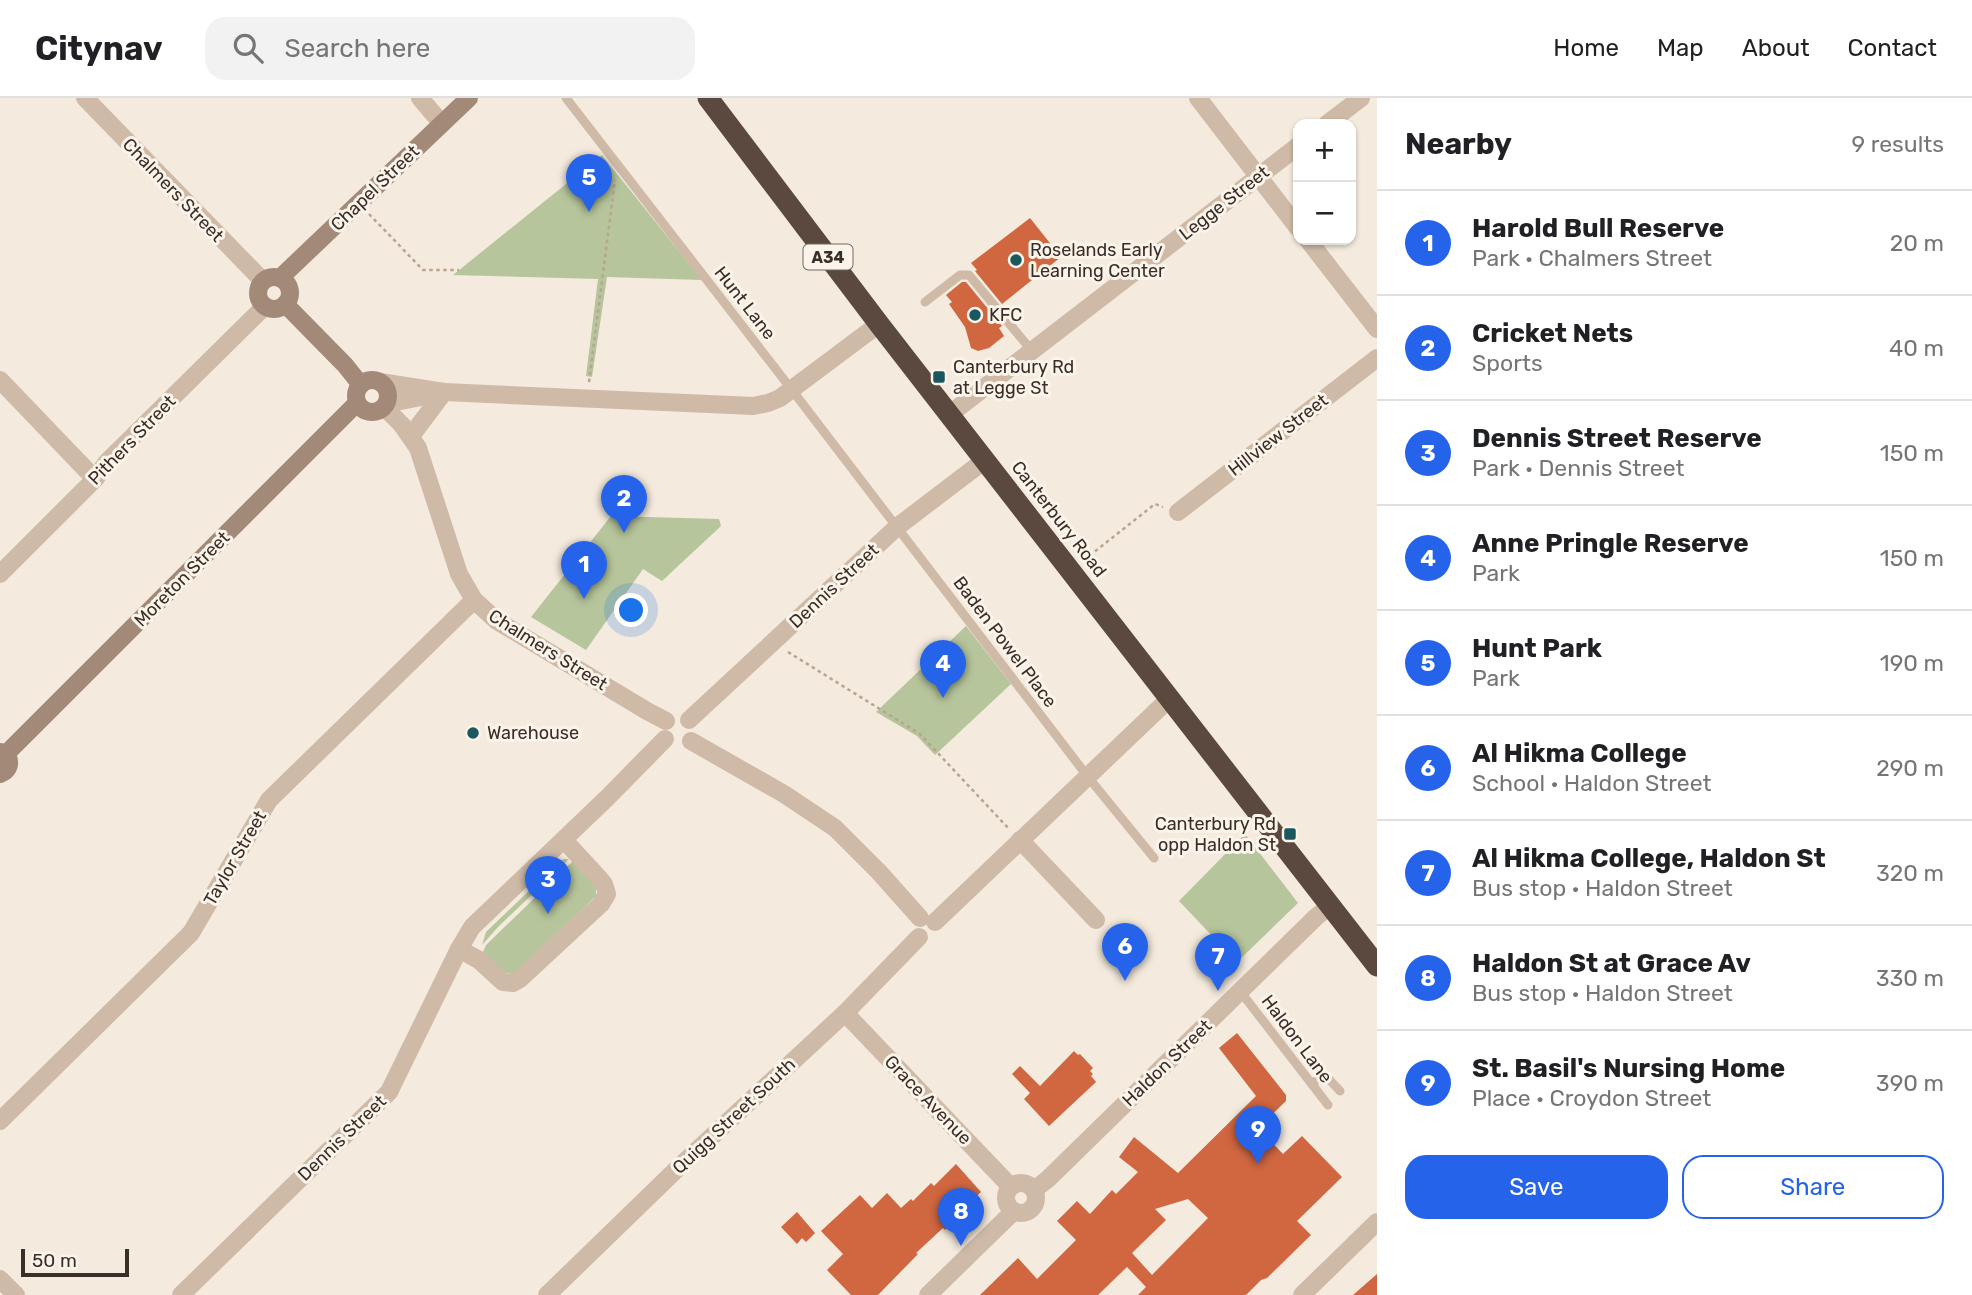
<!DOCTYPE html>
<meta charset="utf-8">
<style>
body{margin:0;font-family:Rubik,sans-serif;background:#f2f2f2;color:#202124}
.controls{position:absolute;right:21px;top:21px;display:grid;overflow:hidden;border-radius:14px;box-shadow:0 2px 5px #0004}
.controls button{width:63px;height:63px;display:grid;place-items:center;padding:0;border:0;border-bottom:2px solid #e0e0e0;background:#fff;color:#202124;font:35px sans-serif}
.scale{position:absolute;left:21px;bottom:18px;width:108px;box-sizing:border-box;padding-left:7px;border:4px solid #3a2e28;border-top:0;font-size:19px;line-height:24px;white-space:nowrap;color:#3a2e28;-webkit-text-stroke:5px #fbf4ea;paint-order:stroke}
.you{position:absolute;left:632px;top:513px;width:24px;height:24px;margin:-18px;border:5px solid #fff;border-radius:50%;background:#1a73e8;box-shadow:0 0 0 10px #1a73e833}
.badge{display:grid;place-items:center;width:46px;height:46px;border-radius:50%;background:#2563eb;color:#fff;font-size:23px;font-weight:700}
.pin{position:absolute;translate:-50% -58px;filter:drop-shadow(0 2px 4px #0008)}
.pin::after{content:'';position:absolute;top:37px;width:24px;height:21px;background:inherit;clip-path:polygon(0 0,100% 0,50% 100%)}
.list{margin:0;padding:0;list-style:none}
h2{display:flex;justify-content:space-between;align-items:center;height:91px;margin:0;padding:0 28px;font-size:30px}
h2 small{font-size:23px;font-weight:400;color:#757577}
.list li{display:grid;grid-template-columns:46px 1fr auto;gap:21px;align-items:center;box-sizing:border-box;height:105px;padding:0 28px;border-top:2px solid #e0e0e0}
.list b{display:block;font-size:26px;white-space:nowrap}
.list p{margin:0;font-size:23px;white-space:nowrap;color:#757577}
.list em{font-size:23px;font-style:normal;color:#757577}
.actions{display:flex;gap:14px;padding:21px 28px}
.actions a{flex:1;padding:16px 0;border:2px solid #2563eb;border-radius:21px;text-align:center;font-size:24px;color:#2563eb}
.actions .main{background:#2563eb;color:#fff}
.icon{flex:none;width:38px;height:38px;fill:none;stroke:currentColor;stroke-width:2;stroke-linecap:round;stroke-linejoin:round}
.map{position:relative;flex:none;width:1377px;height:1197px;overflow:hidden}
header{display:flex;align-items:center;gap:42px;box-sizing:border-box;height:98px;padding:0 35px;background:#fff;border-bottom:2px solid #e0e0e0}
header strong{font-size:33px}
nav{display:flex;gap:38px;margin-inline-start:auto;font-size:24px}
.search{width:490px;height:63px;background:#f2f2f2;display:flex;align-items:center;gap:18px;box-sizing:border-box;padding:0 24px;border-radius:21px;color:#757577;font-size:26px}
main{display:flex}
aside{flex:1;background:#fff}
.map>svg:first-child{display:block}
.green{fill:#b6c59b}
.building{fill:#d06740;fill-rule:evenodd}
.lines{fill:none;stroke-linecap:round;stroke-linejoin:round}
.path{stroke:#baa491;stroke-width:2.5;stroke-dasharray:3.5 3.5;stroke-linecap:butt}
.lane{stroke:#cebaa7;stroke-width:9}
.street{stroke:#cebaa7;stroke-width:18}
.secondary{stroke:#a28978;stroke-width:18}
.highway{stroke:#5b493f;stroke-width:21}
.poi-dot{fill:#1a585f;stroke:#fbf4ea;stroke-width:2.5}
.labels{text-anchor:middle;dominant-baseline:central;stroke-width:6;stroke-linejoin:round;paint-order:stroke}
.shield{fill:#fbf4ea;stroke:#746962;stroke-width:2}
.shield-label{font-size:16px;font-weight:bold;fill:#3a2e28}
.street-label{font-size:18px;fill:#3a2e28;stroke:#fbf4ea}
.poi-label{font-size:18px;fill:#3a2e28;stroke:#fbf4ea;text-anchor:start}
</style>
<header>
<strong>Citynav</strong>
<div class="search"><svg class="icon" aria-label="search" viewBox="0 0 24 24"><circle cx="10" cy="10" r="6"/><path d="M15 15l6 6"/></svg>Search here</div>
<nav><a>Home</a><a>Map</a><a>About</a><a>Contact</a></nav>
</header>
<main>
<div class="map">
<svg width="1377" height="1197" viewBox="0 0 1377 1197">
<rect width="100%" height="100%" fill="#f4eadd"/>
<g class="green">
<polygon points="602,57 702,182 607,179 592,279 586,278 598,181 453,177"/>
<polygon points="611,418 719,421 721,428 662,483 643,471 586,552 531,519"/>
<polygon points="966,528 1011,586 935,657 917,638 876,614"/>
<polygon points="1245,736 1298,805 1237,864 1179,803"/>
<polygon points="564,761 569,761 499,828 482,847 486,834 560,763"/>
<path d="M573,763L596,789V798L516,875C502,879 493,864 483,854L486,847Z"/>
</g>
<g class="building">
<polygon points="1030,120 1061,159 1002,206 975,173 977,172 971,165"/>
<polygon points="962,184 966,184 1002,228 999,230 1004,238 989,250 978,253 971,250 965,229 949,206 952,204 946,197"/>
<path d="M1237,935L1286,997V1003L1258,1030L1283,1056L1302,1038L1342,1079L1297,1123L1311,1137L1267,1180L1261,1182L1246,1197H1138L1146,1189L1127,1169L1098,1197H980L1018,1160L1037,1181L1076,1142L1057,1123L1077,1103L1090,1116L1112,1092L1116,1096L1138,1074L1119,1059L1134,1039L1178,1075L1256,998L1219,950ZM1188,1101L1208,1120L1152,1177L1132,1155L1166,1122L1155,1111Z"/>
<polygon points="1074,953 1078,957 1080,956 1093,970 1090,973 1093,976 1091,978 1096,984 1049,1028 1024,1001 1030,995 1012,976 1020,968 1040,988"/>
<polygon points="956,1066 981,1094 959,1114 961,1116 945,1132 943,1130 916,1155 918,1156 878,1197 851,1197 827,1172 843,1156 821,1133 860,1097 872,1110 887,1095 901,1110 911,1101 913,1103 931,1085 934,1088"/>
<polygon points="797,1114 815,1135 806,1144 802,1140 797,1146 781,1129"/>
<polygon points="1377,1176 1377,1197 1353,1197"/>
</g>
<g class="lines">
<g class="path">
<polyline points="369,116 423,172 459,172"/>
<polyline points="589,284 615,82"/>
<polyline points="1084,462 1155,406 1163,409"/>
<polyline points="788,554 920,636 1010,732"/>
</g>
<g class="lane">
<polyline points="566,0 792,292 1088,679 1154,760"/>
<polyline points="925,204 960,177 969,177 1032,253"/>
<polyline points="1240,893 1328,1007"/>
<polyline points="1312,986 1322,977 1325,977 1340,993"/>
</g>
<g class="street">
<polyline points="85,0 263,183"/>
<polyline points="420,0 442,26"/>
<polyline points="1198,0 1298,130"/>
<polyline points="1327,26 1361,0"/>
<polyline points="1308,142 1377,231"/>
<polyline points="0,282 95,381"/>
<polyline points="380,284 444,294 753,308 768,305 780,300 879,226"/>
<polyline points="386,306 431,297"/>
<polyline points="384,309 402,327 418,350 459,476 474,502 497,523 647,613 666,623"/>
<polyline points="950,316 1298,48"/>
<polyline points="411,338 444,294"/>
<polyline points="1178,414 1377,260"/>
<polyline points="0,476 95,381 107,364 265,208"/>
<polyline points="689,622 897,429 985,362"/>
<polyline points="691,643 784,696 835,730 879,774 920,820"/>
<polyline points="1020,742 1096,822"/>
<polyline points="935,824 1169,601"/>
<polyline points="459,851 479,862 503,884 513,885 520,881 601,806 607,796 604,786 600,781 564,742"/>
<polyline points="845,915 1011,1089"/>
<polyline points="0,1023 191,835 269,702 474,502"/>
<circle cx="1021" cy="1100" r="15"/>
<polyline points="1034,1092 1048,1081 1316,819 1330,808"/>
<polyline points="0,1181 16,1197"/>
<polyline points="181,1197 389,994 459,851 472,829 607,700 665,641"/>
<polyline points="547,1197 680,1068 845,915 919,839"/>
<polyline points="928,1197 1014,1113"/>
<polyline points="1302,1197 1377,1124"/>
</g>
<g class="secondary">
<circle cx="274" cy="195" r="16"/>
<polyline points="280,180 469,0"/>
<polyline points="285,206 345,267 361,287"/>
<circle cx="372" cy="298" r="16"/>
<path d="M0,654L8,659C11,667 8,673 0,676"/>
<polyline points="6,656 357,305"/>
</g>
<polyline class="highway" points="708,0 879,226 1377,868"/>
</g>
<g class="poi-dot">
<circle cx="1016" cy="162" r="7"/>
<circle cx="975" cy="217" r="7"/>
<rect x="932" y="272" width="14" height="14" rx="3.5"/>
<circle cx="473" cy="635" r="7"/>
<rect x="1283" y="729" width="14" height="14" rx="3.5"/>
</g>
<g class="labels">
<rect class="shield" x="803.5" y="146.5" width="49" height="25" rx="5"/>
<g class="shield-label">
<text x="828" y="159">A34</text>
</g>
<g class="street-label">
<text transform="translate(375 90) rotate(-44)">Chapel Street</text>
<text transform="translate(173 92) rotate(46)">Chalmers Street</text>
<text transform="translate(1224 105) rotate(-38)">Legge Street</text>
<text transform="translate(745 205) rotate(52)">Hunt Lane</text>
<text transform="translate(1278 337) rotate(-38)">Hillview Street</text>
<text transform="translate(132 342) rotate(-46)">Pithers Street</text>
<text transform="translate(1059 421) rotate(52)">Canterbury Road</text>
<text transform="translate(182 481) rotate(-45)">Moreton Street</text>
<text transform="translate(834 488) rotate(-43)">Dennis Street</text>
<text transform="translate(1005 544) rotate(53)">Baden Powel Place</text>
<text transform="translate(548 552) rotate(32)">Chalmers Street</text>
<text transform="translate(235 760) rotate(-60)">Taylor Street</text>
<text transform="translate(1297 941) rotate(53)">Haldon Lane</text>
<text transform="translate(1167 965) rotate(-44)">Haldon Street</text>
<text transform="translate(928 1002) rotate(46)">Grace Avenue</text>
<text transform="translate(734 1018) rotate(-43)">Quigg Street South</text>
<text transform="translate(342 1040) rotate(-44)">Dennis Street</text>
</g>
<g class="poi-label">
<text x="1030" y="152">Roselands Early<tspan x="1030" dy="21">Learning Center</tspan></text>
<text x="989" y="217">KFC</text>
<text x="953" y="269">Canterbury Rd<tspan x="953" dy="21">at Legge St</tspan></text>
<text x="487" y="635">Warehouse</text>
<text x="1276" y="726" text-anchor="end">Canterbury Rd<tspan x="1276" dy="21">opp Haldon St</tspan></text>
</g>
</g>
</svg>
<div class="controls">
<button>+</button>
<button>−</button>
</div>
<div class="scale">50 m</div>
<div class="you"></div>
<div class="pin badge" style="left:584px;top:501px">1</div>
<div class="pin badge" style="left:624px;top:435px">2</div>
<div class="pin badge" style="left:548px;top:816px">3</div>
<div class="pin badge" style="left:943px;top:600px">4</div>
<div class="pin badge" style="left:589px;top:114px">5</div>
<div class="pin badge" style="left:1125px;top:883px">6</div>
<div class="pin badge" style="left:1218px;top:893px">7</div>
<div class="pin badge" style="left:961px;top:1148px">8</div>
<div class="pin badge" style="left:1258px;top:1066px">9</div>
</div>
<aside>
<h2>Nearby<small>9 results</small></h2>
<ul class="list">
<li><span class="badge">1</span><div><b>Harold Bull Reserve</b><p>Park · Chalmers Street</p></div><em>20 m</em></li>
<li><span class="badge">2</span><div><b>Cricket Nets</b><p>Sports</p></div><em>40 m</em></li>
<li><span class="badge">3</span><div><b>Dennis Street Reserve</b><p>Park · Dennis Street</p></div><em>150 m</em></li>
<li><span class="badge">4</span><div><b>Anne Pringle Reserve</b><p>Park</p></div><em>150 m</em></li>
<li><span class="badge">5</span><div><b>Hunt Park</b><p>Park</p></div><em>190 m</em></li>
<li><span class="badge">6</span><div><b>Al Hikma College</b><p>School · Haldon Street</p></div><em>290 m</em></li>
<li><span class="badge">7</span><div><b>Al Hikma College, Haldon St</b><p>Bus stop · Haldon Street</p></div><em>320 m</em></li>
<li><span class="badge">8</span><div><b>Haldon St at Grace Av</b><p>Bus stop · Haldon Street</p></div><em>330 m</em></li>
<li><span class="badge">9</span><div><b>St. Basil's Nursing Home</b><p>Place · Croydon Street</p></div><em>390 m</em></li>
</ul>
<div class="actions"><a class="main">Save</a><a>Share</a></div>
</aside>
</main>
